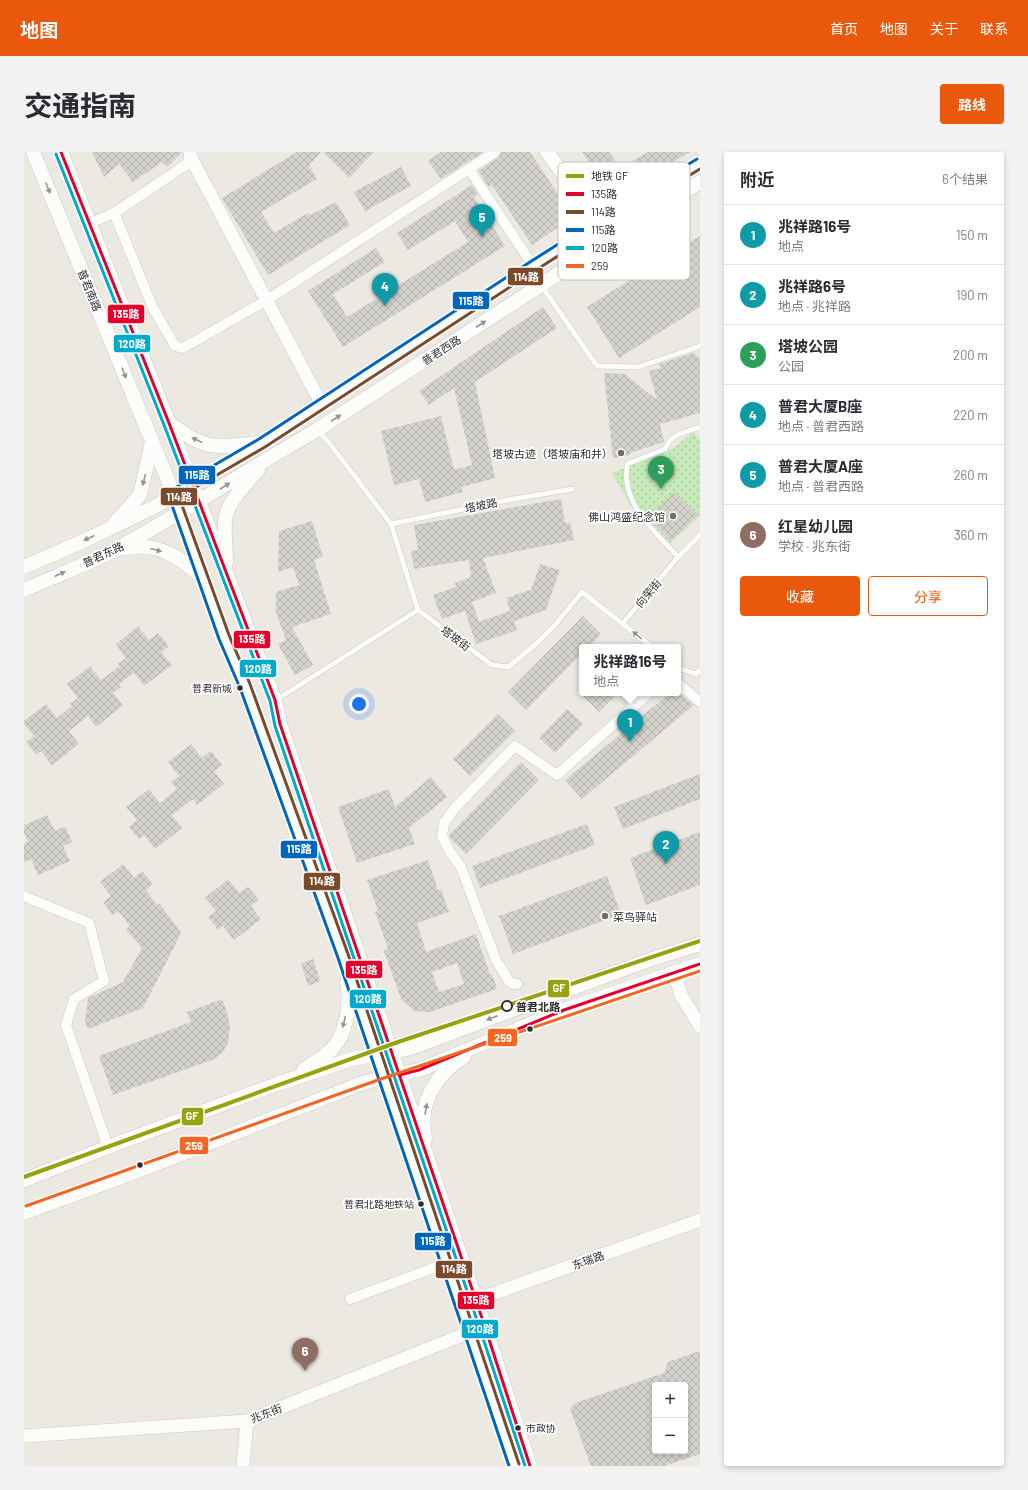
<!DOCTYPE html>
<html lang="zh">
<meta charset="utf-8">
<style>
body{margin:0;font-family:Barlow,"Noto Sans SC",sans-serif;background:#f2f2f3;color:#2b2b33}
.controls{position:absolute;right:12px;bottom:12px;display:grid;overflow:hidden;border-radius:4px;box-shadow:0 2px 6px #0003}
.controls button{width:36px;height:36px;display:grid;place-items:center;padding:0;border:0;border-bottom:1px solid #e1e1e2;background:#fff;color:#2b2b33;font:20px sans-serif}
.you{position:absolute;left:335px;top:552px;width:14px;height:14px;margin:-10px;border:3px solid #fff;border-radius:50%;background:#1a73e8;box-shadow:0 0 0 6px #1a73e833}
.badge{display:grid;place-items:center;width:26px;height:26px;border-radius:50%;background:#ea580c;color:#fff;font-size:13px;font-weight:700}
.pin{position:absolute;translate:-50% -33px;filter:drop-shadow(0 1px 2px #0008)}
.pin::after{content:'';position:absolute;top:21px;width:14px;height:12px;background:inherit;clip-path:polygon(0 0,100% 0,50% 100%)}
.popup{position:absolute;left:555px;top:492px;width:102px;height:52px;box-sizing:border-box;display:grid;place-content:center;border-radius:4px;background:#fff;filter:drop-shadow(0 1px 3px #0005);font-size:13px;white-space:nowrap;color:#7c7c81}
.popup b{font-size:15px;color:#2b2b33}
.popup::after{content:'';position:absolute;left:50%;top:100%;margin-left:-8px;border:8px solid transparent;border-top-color:#fff}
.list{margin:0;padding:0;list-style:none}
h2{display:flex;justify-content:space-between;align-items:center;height:52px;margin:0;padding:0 16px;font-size:17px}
h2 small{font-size:13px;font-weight:400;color:#7c7c81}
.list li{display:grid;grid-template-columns:26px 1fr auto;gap:12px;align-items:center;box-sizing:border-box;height:60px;padding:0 16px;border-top:1px solid #e1e1e2}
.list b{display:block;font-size:15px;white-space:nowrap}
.list p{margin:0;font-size:13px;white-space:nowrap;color:#7c7c81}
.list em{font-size:13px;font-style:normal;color:#7c7c81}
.actions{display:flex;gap:8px;padding:12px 16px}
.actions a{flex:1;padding:9px 0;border:1px solid #ea580c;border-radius:4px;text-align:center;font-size:14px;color:#ea580c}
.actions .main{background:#ea580c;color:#fff}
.map{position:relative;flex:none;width:676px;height:1314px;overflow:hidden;border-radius:4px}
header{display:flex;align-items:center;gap:24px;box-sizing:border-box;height:56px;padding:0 20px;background:#ea580c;color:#fff}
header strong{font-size:19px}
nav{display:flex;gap:22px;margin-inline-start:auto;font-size:14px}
.intro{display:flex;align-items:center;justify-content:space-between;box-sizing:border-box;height:96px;padding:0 24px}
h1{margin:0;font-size:28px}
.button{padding:10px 18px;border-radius:4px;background:#ea580c;color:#fff;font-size:14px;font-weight:700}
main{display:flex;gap:24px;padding:0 24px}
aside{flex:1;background:#fff;border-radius:4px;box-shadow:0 2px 6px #0003}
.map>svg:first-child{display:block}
.park{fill:url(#park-dots)}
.building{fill:url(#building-cross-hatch);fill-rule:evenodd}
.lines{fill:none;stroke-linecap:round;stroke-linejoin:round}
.service-casing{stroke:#c8c8c7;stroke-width:6}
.minor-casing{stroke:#c8c8c7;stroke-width:11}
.tertiary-casing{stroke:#c8c8c7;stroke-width:14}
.secondary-casing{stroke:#c8c8c7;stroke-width:15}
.service{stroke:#fcfcfb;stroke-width:5}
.minor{stroke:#fcfcfb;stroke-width:10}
.tertiary{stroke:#fcfcfb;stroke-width:13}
.secondary{stroke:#fcfcfb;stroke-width:14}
.bus-1-casing{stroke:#fff;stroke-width:6}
.bus-2-casing{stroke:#fff;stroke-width:6}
.bus-3-casing{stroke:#fff;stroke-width:6}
.bus-4-casing{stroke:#fff;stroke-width:6}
.bus-5-casing{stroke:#fff;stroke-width:6}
.bus-1{stroke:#e4002b;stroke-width:3}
.bus-2{stroke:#7a4b2a;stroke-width:3}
.bus-3{stroke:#0065bd;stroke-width:3}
.bus-4{stroke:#00a9ce;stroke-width:3}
.bus-5{stroke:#f26522;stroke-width:3}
.metro-1-casing{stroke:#fff;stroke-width:7}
.metro-1{stroke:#97a30e;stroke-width:4}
.oneway{fill:#949494}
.poi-dot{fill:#706f6c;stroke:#fff;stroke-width:1.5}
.bus-dot{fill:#2d2d2d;stroke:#fff;stroke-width:1.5}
.stop-dot{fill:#fff;stroke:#2d2d2d;stroke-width:2}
.labels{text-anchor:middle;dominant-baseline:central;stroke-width:3.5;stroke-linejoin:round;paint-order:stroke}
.bus-label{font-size:10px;fill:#2d2d2d;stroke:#fff;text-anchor:end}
.street-label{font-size:11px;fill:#2d2d2d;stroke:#fff}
.poi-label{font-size:11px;fill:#2d2d2d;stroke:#fff;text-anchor:end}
.stop-label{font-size:11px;font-weight:bold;fill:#2d2d2d;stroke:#fff;text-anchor:start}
.key{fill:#fff;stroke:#c0c0c0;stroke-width:1}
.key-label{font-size:11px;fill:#2d2d2d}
.line-badge{stroke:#fff;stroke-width:1.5}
.badge-label{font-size:11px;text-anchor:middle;font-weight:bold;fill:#fff}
</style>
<header>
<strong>地图</strong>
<nav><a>首页</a><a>地图</a><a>关于</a><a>联系</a></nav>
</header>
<div class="intro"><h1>交通指南</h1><a class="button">路线</a></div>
<main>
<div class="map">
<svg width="676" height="1314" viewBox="0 0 676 1314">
<defs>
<pattern id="park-dots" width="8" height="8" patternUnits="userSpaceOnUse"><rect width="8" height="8" fill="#c6eab8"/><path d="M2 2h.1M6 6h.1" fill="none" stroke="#aac99e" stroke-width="1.8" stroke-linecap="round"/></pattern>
<pattern id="building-cross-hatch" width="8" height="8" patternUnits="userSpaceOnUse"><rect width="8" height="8" fill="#d4d2cd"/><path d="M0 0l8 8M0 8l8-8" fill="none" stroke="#b6b5b0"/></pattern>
</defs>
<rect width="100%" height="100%" fill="#ebe9e2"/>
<polygon class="park" points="669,280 676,287 676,364 646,391 622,365 607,354 588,321 648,297"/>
<g class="building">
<polygon points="68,0 158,0 144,15 138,10 109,30 95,12 80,25"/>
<polygon points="273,0 297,0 285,13 293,27 237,60 250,81 284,61 286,63 312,50 326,73 244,123 198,46"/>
<polygon points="299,0 350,0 325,26"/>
<polygon points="417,0 459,0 417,27 404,9"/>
<polygon points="477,0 506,0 536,45 540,42 554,62 508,93 468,33 465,35 454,19 475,5"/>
<polygon points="558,0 585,0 596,16 624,0 666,0 598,40 585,15 574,23"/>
<polygon points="377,15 387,34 341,59 330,40"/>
<polygon points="448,33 454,42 450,45 481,94 319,195 284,139 352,96 361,110 309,142 323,165 444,90 431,69 384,98 373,81"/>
<polygon points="676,84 676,155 595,206 563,155"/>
<polygon points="519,155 533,176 451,230 471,326 438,335 439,340 401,350 395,327 370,333 357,279 417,264 430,318 448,313 430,236 405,253 395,239"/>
<polygon points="669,201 676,206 676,261 636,272 640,290 606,301 606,303 589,306 580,221 601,222 633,248 625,219 637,216 635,212"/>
<polygon points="651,340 674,363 647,389 624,365"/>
<polygon points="537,347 541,371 546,370 550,388 459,406 472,441 448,450 455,470 486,459 482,446 507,438 516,412 536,418 522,458 490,469 493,478 452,492 441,459 418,467 409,443 432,435 431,431 447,425 445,408 390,417 387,399 394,398 390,373"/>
<polygon points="288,369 299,405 290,408 307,462 268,475 289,513 271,523 254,492 262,488 252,460 252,440 275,433 269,415 254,420 255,379"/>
<polygon points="559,464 577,482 564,495 558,495 558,501 502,558 484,540"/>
<polygon points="114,474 125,488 134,481 145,494 137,500 148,513 120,534 110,521 95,532 97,535 89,541 99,553 72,575 64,564 45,579 55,592 28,613 17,599 12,603 2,590 10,584 0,572 0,569 22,552 33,566 48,554 46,552 54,546 43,532 66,514 77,528 96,514 94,512 102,506 92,492"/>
<polygon points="654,540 670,553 558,647 541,628 646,541 654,541"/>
<polygon points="556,541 594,541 575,560"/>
<polygon points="543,557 559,572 531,601 515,586"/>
<polygon points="474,562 491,579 446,624 429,607"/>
<polygon points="167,592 178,606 187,599 198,613 190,619 200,632 173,653 169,647 148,663 158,676 131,697 120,683 115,687 105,675 113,668 102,655 125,637 136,651 153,637 147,630 155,624 144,610"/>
<polygon points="497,610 515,628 442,702 427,687 425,683"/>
<polygon points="676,622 676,647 599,677 590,655"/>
<polygon points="407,625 423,645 385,676 391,692 333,711 314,655 365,637 371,655"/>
<polygon points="23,663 31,679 41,674 48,690 39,694 46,709 14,723 7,707 0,710 0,692 4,690 0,681 0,673"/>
<polygon points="563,672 571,693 456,736 448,714"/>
<polygon points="676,680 676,733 622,753 606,706"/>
<path d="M404,708L414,738L417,737L425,760L393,771L402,800L452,782L466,823L468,822L473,837L406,860L390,859L377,847L360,799L364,797L351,760L354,759L343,728ZM433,811L440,832L415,840L408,820Z"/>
<polygon points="99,712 110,726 118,719 129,732 122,738 133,753 136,752 157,781 119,856 64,877 61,870 64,846 99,830 118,796 102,778 106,774 94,759 89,763 79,750 87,744 76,730"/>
<polygon points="583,724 597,762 489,802 475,764"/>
<polygon points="204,727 215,741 224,735 235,748 227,754 237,767 210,788 199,774 194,778 184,765 192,759 181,746"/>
<polygon points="289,807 296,829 284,834 277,811"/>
<polygon points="198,847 204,863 206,876 204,891 198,901 188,908 89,943 75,904 167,870 163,860"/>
<path d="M676,1199V1302L640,1314H567L546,1257L551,1251L640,1221L644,1210ZM631,1233H661V1299H631Z"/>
</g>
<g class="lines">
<g class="service-casing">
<g id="service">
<polyline points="517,133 573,214 614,215 676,194"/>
<polyline points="294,279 303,288 367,372 394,458"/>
<polyline points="367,372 484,348 548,337"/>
<path d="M654,405C635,383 607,361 603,330C602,324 603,318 603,312L641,297L646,288L655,282L676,275"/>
<polyline points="599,471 654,405 676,383"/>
<polyline points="654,516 672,522"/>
<polyline points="672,522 676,518"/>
<polyline points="252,548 394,458 468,513 484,515 512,492 531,473 558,440 628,495"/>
</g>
</g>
<g class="minor-casing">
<g id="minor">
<polyline points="445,17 509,114"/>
<polyline points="90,61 129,156 151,194 159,196 243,148 471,0"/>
<polyline points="64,72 90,61 169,8"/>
<polyline points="654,531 676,550"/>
<polyline points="0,744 65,771 80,829 50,847 42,873 84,995"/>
<polyline points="493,832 489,832 485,829 472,808 437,715 426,700 418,684 420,671 430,657 491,594 533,623 625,541"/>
<polyline points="326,1147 423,1111"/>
</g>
</g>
<g class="tertiary-casing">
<g id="tertiary">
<polyline points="166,0 166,4 298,253"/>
<polyline points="650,820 657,843 676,874"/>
<polyline points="451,1148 676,1068"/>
<polyline points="0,1284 223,1269 446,1180"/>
<polyline points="219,1314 223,1269"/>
</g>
</g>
<g class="secondary-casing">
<g id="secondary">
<polyline points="9,0 144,328 200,485 232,565 319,804 446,1180 490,1314"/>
<polyline points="37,0 145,271 251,548 256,572 461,1175 506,1314"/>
<polyline points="523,0 575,72"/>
<path d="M145,271C154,277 162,284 172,288C191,298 213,293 234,291"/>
<polyline points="90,372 116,343 128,290"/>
<path d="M96,396C104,396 112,395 121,395C143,396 162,411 178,425"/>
<path d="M202,410C202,397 200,383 201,370C202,350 222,332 234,318"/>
<polyline points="0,415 66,386 132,354 238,291 509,114 575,72 676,11"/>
<path d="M0,438C31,424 65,412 94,396C162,359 226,316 293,278L676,30"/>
<path d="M280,917C289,911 300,906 308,897C323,881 327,851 323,830"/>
<path d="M401,987C400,977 398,965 401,956C406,934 421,916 440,905"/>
<polyline points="0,1028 84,995 253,932 328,907 387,896 504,852 631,806 676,792"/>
<polyline points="0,1061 114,1019 336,932 360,925 395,918 540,858 676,812"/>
</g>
</g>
<use href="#service" class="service"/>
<use href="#minor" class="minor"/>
<use href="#tertiary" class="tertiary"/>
<use href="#secondary" class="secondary"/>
<g class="bus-1-casing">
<g id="bus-1">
<polyline points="37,0 145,271 251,548 256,572 461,1175 506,1314"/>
<polyline points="375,923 395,918 540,858 676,812"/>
</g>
</g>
<g class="bus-2-casing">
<polyline id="bus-2" points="495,1312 324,802 226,532 205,483 155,345 241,295 512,118 578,76 676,17"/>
</g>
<g class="bus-3-casing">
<polyline id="bus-3" points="485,1314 314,806 216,536 195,487 144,342 146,339 235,287 506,110 572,68 673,7"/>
</g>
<g class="bus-4-casing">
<polyline id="bus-4" points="32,2 140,273 246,549 251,574 456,1177 501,1314"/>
</g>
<g class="bus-5-casing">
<polyline id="bus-5" points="2,1054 354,928 676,819"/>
</g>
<use href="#bus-1" class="bus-1"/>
<use href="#bus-2" class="bus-2"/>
<use href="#bus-3" class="bus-3"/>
<use href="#bus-4" class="bus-4"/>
<use href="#bus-5" class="bus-5"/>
<g class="metro-1-casing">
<polyline id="metro-1" points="0,1025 374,890 676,789"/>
</g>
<use href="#metro-1" class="metro-1"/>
</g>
<defs><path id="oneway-solid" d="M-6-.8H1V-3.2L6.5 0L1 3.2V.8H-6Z"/></defs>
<g class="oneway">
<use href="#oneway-solid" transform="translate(24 36) rotate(68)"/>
<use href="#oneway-solid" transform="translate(457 172) rotate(-33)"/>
<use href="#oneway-solid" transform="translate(100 221) rotate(68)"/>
<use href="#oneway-solid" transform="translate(312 266) rotate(-33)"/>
<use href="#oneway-solid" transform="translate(173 288) rotate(-154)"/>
<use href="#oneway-solid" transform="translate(120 328) rotate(104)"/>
<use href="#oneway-solid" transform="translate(201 334) rotate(-33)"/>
<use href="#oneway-solid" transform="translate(65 386) rotate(156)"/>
<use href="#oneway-solid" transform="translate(132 398) rotate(15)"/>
<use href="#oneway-solid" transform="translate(36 422) rotate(-24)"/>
<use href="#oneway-solid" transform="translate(613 483) rotate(-141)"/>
<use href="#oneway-solid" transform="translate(468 866) rotate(159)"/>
<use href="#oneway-solid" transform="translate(320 870) rotate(103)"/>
<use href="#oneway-solid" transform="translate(402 957) rotate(-80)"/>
</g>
<g class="poi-dot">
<circle cx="597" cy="301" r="4"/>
<circle cx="649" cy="364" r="4"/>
<circle cx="581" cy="764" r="4"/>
</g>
<g class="bus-dot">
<circle cx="216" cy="536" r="3.5"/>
<circle cx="506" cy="877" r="3.5"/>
<circle cx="116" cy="1013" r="3.5"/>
<circle cx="397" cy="1052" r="3.5"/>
<circle cx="494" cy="1276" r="3.5"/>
</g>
<circle class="stop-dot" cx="483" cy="854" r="5"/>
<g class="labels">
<g class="bus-label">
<text x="208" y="536">普君新城</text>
<text x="390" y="1052">普君北路地铁站</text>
<text x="502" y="1276" text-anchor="start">市政协</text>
</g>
<g class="street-label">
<text transform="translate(66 138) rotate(68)">普君南路</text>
<text transform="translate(417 198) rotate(-33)">普君西路</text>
<text transform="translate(457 353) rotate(-12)">塔坡路</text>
<text transform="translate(79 402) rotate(-25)">普君东路</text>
<text transform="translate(624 441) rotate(-50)">向荣街</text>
<text transform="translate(432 486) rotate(37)">塔坡街</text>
<text transform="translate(564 1108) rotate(-20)">东瑞路</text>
<text transform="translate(242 1261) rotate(-21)">兆东街</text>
</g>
<g class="poi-label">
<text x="589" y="301">塔坡古迹（塔坡庙和井）</text>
<text x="641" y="364">佛山鸿盛纪念馆</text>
<text x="589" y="764" text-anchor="start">菜鸟驿站</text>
</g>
<g class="stop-label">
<text x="492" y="854">普君北路</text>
</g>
</g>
<rect x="534" y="10" width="132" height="118" rx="6" class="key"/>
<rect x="542" y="22" width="18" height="4" fill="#97a30e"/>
<rect x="542" y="40" width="18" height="4" fill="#e4002b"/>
<rect x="542" y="58" width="18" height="4" fill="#7a4b2a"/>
<rect x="542" y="76" width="18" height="4" fill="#0065bd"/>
<rect x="542" y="94" width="18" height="4" fill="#00a9ce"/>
<rect x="542" y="112" width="18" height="4" fill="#f26522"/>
<g class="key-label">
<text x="567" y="28">地铁 GF</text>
<text x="567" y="46">135路</text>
<text x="567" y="64">114路</text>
<text x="567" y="82">115路</text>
<text x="567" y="100">120路</text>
<text x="567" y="118">259</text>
</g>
<g class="line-badge">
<rect x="483" y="115" width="37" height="19" rx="4" fill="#7a4b2a"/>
<rect x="428" y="139" width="38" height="19" rx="4" fill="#0065bd"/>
<rect x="83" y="152" width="38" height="20" rx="4" fill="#e4002b"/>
<rect x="89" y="182" width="38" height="19" rx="4" fill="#00a9ce"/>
<rect x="154" y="313" width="38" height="20" rx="4" fill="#0065bd"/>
<rect x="136" y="335" width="38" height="19" rx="4" fill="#7a4b2a"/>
<rect x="209" y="478" width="38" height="19" rx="4" fill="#e4002b"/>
<rect x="215" y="507" width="38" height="19" rx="4" fill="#00a9ce"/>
<rect x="256" y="688" width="38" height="19" rx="4" fill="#0065bd"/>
<rect x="279" y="720" width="38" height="19" rx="4" fill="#7a4b2a"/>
<rect x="321" y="808" width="38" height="19" rx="4" fill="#e4002b"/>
<rect x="523" y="827" width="23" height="19" rx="4" fill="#97a30e"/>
<rect x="325" y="837" width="38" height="20" rx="4" fill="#00a9ce"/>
<rect x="463" y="876" width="31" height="19" rx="4" fill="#f26522"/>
<rect x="157" y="955" width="23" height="19" rx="4" fill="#97a30e"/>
<rect x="155" y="984" width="30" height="19" rx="4" fill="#f26522"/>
<rect x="390" y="1080" width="38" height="19" rx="4" fill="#0065bd"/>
<rect x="411" y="1108" width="38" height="19" rx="4" fill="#7a4b2a"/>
<rect x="433" y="1139" width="38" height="19" rx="4" fill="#e4002b"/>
<rect x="437" y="1167" width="38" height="20" rx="4" fill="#00a9ce"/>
</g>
<g class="badge-label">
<text x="502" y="129">114路</text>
<text x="447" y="153">115路</text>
<text x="102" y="166">135路</text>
<text x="108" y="196">120路</text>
<text x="173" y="327">115路</text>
<text x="155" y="349">114路</text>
<text x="228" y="491">135路</text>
<text x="234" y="521">120路</text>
<text x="275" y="701">115路</text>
<text x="298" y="733">114路</text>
<text x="340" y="822">135路</text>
<text x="535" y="840">GF</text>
<text x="344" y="851">120路</text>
<text x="479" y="890">259</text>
<text x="168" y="968">GF</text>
<text x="170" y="998">259</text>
<text x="409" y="1093">115路</text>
<text x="430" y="1121">114路</text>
<text x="452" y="1152">135路</text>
<text x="456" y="1181">120路</text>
</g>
</svg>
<div class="controls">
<button>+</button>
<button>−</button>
</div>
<div class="you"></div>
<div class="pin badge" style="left:606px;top:590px;background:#0f9aa8">1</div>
<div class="popup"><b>兆祥路16号</b>地点</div>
<div class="pin badge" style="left:642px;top:712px;background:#0f9aa8">2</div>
<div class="pin badge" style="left:637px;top:337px;background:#2e9e5b">3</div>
<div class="pin badge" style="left:361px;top:154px;background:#0f9aa8">4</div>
<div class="pin badge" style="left:458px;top:85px;background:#0f9aa8">5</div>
<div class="pin badge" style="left:281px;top:1219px;background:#8d6e63">6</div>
</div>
<aside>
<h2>附近<small>6个结果</small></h2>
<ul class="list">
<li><span class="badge" style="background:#0f9aa8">1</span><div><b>兆祥路16号</b><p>地点</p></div><em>150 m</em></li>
<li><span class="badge" style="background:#0f9aa8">2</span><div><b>兆祥路6号</b><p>地点 · 兆祥路</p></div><em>190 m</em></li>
<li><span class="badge" style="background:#2e9e5b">3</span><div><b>塔坡公园</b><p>公园</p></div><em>200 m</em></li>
<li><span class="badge" style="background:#0f9aa8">4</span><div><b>普君大厦B座</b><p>地点 · 普君西路</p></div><em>220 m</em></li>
<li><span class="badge" style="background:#0f9aa8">5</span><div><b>普君大厦A座</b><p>地点 · 普君西路</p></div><em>260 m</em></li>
<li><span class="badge" style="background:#8d6e63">6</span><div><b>红星幼儿园</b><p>学校 · 兆东街</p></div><em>360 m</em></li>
</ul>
<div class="actions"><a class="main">收藏</a><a>分享</a></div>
</aside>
</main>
